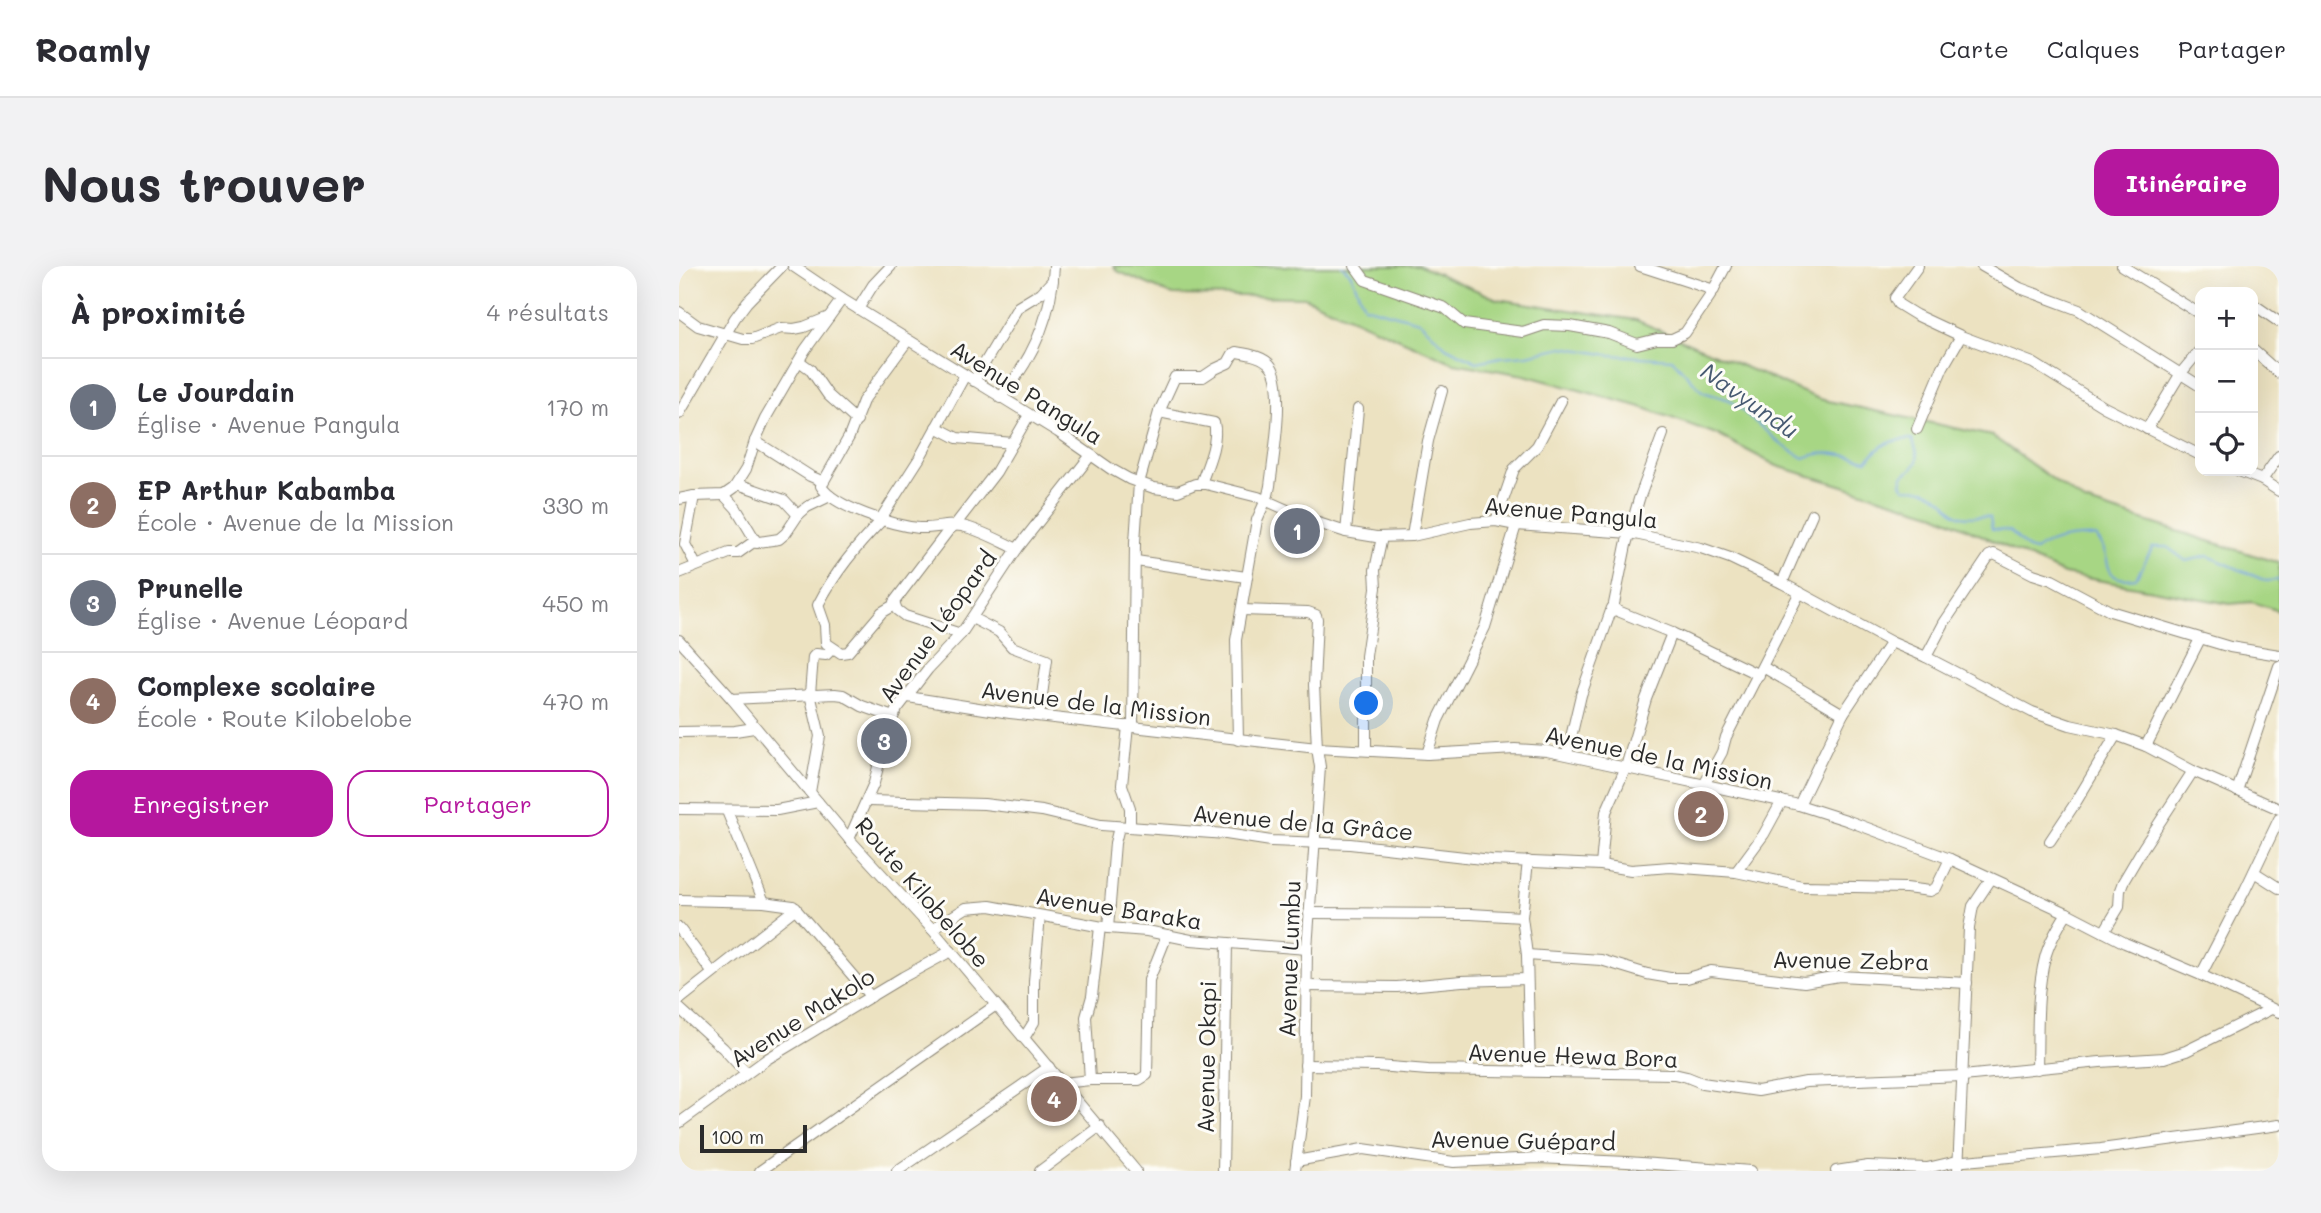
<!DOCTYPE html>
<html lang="fr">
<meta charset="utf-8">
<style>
body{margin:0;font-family:Mali,sans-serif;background:#f2f2f3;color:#2b2b33}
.controls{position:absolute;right:21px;top:21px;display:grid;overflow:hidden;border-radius:14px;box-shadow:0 7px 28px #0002}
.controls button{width:63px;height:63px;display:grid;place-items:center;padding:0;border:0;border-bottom:2px solid #e1e1e2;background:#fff;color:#2b2b33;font:35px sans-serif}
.scale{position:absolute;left:21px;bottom:18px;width:107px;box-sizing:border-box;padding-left:7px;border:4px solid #2b2b2b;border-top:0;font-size:19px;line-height:24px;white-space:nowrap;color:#2b2b2b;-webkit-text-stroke:5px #fdfcf7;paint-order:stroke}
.you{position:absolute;left:688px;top:438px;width:24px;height:24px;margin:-18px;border:5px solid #fff;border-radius:50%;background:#1a73e8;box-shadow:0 0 0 10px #1a73e833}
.badge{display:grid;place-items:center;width:46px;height:46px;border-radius:50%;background:#b5179e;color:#fff;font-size:23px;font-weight:700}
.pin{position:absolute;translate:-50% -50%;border:4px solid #fff;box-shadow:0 2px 7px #0006}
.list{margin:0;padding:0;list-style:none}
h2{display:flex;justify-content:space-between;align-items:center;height:91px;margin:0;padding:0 28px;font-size:30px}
h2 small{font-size:23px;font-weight:400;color:#7c7c81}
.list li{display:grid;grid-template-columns:46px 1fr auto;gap:21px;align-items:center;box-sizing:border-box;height:98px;padding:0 28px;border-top:2px solid #e1e1e2}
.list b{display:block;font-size:26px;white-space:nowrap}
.list p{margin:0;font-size:23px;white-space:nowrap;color:#7c7c81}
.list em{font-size:23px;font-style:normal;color:#7c7c81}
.actions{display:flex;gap:14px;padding:21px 28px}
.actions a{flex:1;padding:16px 0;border:2px solid #b5179e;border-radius:21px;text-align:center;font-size:24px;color:#b5179e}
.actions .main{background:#b5179e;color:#fff}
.icon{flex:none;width:38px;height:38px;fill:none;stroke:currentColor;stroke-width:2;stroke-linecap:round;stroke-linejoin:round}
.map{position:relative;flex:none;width:1600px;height:905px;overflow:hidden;border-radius:21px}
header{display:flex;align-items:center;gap:42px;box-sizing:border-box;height:98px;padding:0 35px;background:#fff;border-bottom:2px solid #e1e1e2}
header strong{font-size:33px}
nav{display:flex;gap:38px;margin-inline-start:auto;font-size:24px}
.intro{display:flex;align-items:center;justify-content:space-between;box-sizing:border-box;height:168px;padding:0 42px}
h1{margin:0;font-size:49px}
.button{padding:18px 32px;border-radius:21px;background:#b5179e;color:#fff;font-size:24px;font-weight:700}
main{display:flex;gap:42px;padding:0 42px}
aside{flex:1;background:#fff;border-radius:21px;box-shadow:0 7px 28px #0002}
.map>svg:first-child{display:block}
.green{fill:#a7d684;stroke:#698058;stroke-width:2}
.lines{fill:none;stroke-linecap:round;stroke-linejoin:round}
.stream{stroke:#73a2dc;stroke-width:2}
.minor-casing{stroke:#8c8676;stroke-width:12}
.minor{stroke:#fff;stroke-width:10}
.labels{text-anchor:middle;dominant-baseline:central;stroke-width:6;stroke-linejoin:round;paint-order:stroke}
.street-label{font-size:23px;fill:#2b2b2b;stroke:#fdfcf7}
.water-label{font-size:24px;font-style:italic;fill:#485b72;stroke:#fdfcf7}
</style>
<header>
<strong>Roamly</strong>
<nav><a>Carte</a><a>Calques</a><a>Partager</a></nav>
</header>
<div class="intro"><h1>Nous trouver</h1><a class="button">Itinéraire</a></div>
<main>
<aside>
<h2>À proximité<small>4 résultats</small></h2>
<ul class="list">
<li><span class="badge" style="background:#6b7280">1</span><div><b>Le Jourdain</b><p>Église · Avenue Pangula</p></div><em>170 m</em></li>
<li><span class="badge" style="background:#8d6e63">2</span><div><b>EP Arthur Kabamba</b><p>École · Avenue de la Mission</p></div><em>330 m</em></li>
<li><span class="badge" style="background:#6b7280">3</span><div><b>Prunelle</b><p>Église · Avenue Léopard</p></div><em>450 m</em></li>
<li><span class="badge" style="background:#8d6e63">4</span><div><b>Complexe scolaire</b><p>École · Route Kilobelobe</p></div><em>470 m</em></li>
</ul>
<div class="actions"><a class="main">Enregistrer</a><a>Partager</a></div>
</aside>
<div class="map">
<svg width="1600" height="905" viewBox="0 0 1600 905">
<rect width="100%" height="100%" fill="#fdfcf7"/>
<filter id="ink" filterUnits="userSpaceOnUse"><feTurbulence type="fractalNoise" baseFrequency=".0143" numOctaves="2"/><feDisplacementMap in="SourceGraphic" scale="14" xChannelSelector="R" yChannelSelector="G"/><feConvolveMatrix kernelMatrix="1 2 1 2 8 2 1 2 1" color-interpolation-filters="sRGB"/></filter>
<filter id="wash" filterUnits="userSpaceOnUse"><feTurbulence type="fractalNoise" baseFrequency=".00686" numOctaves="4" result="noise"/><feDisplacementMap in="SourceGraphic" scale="28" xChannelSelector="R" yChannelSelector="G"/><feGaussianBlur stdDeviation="1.57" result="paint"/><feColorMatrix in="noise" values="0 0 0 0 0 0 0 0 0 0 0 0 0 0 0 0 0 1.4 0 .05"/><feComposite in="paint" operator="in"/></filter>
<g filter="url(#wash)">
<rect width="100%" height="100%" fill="#ece2c1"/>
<polygon class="green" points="435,0 741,0 818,33 957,54 1140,133 1313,170 1406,236 1600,297 1600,345 1573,336 1551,338 1385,308 1257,248 1098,200 1037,168 962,141 845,109 775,97 625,31 494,29 438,5"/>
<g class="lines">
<path class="stream" d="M663,0L672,8L685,40L740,55L767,81L798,96L822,91L848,89L884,81L931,89L993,93L1024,126L1051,134L1103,179L1125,192C1147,183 1165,189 1188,194C1204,177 1210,174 1233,173C1241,193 1242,197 1224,210L1222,217L1225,222C1242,222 1253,224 1266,236C1269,240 1273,246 1278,248C1287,254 1300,248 1311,251L1313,263L1331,265L1349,283L1356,285C1373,272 1396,270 1417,271C1436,290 1418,318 1457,312L1474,281H1488L1507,295L1529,290L1587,315L1600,314"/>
</g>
</g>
<g filter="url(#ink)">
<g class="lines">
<g class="minor-casing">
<g id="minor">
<polyline points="114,0 163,33 379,166 432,203 450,213 475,222 499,225 516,218 527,218 579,231 633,255 667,266 697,271 733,270 791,257 817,255 837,259 951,267 1022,282 1051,292 1103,317 1212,376 1247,391 1353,446 1391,459 1437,469 1467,480 1514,505 1600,543"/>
<polyline points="676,0 686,14 766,42 785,58 844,66 865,59 891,60 930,67 958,78 978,73 993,73 1006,67 1031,30 1047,0"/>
<polyline points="961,0 1035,24"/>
<polyline points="1239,0 1216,32 1219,38 1237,49 1282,70 1354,97 1425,141 1521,189"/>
<polyline points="1303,0 1341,22 1400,44 1521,120"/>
<polyline points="1443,0 1521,48"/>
<polyline points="1574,38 1600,56"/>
<polyline points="179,43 194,19 212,0"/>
<polyline points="0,46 19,60 64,73 73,73 102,62 115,63 125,61 150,51"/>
<path d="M229,74L184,135L170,171L142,220C154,241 216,260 240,262C254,263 269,258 283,260C302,264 321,275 338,283"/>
<polyline points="1574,84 1600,107"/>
<polyline points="120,95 131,103 149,129 178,155"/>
<polyline points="295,115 339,41 362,27 374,14"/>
<path d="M321,132C354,93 373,51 375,0"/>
<path d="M480,146L535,157C540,174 528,201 522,217"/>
<polyline points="0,148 56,52 68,36 103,0"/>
<polyline points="257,161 278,172 334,177"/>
<polyline points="1238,163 1264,101 1282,70"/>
<polyline points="1468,163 1502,107 1521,84"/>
<polyline points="984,168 960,233 947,279 934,343 993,367 1080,409"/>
<polyline points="76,175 131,210 145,216"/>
<polyline points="1560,205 1583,214 1600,225"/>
<polyline points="1583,214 1600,190"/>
<polyline points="59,218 105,234 119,249"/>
<polyline points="45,229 57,242 78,277"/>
<polyline points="15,230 6,278 17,299"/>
<polyline points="0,233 15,230 45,229 55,222 67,203 76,175 86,153 126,84 163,33"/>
<polyline points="201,254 240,193 286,109"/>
<path d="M203,254C177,281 156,306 139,339L146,359L147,377L162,387L169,386L203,346L215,339"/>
<polyline points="817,255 835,203 858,180 882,135"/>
<polyline points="667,266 679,143"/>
<polyline points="733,270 749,175 763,125"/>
<polyline points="457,295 567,311"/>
<polyline points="0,307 50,287 59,287 73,277 100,273 107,267 119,249 128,241 151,230"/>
<polyline points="1103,317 1133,248"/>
<polyline points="563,344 629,346 637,349 638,353 635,419 638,482 641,501 628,683 626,830 616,905"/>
<polyline points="293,352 320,366 333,381 368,394 360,450"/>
<polyline points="282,368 226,350 218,344 215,336 269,265 276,259 317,206 350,149"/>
<polyline points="0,374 53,433 170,573 253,663 457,905"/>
<polyline points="1247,391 1265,357 1310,290 1315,288 1354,308 1373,314 1431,345 1551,381 1600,389"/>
<polyline points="1084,401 1164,448"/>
<polyline points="229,431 331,447 638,482 748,488 836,483 868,485 1120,539 1167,554 1271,593 1388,647 1446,677 1522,709 1600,746"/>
<polyline points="53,433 156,428 164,429 183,440 214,451"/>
<polyline points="449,460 443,519 451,542 451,561"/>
<path d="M454,461L456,276L460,217L480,146L496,111H524L536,103L549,97L554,88L557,86C569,88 585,90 592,100C607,120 594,194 591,220L589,229L578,254L557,374L559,474"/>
<polyline points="0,466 56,465 75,462"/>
<polyline points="1467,480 1521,373"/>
<polyline points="687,484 687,390 697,322 696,304 703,271"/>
<polyline points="748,488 759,454 806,361 837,259"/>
<polyline points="888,488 902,429 933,342"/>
<polyline points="1025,519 1043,486 1047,471 1121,326"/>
<polyline points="1558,525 1600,400"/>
<polyline points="131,526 141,470 131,428 134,391 137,388 147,389 153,383"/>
<polyline points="189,535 305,538 363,545 422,559 547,568 592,575 671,578 812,594 922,599 952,604 991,601 1057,606 1123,620 1227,622 1251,625 1257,622 1271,593"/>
<polyline points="1120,539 1164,448 1212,376"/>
<polyline points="0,543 98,544 139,536"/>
<polyline points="48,545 85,636"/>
<polyline points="170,573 195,517 209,461 218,443 249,403 282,368 338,283 412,189"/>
<polyline points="1371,575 1397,536 1437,469"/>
<polyline points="849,595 843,651 848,689 851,805"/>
<polyline points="922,599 927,546 947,501 967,433 993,367"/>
<polyline points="1057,606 1085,568 1103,535"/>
<polyline points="1575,606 1600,622"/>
<polyline points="0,634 85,636 114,640 192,731"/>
<polyline points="630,647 792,648 843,651"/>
<polyline points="0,662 33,706"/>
<polyline points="429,662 436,577 440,561"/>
<polyline points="253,663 287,642 311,640 429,662 468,665 512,674 628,683"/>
<polyline points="1425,666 1440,641 1441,624 1444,616 1464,582 1514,505"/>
<polyline points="848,689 922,694 968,708 991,712 1008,712 1032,705 1125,716 1160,710 1288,717"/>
<polyline points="1522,709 1566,624 1600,553"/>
<polyline points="626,720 718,721 783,715 848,713"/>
<polyline points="0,734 117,642"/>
<polyline points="0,742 44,782 67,807"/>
<polyline points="345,772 355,756 355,715 361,650"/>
<polyline points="626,799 698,800 749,804 995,808 1008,811 1023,817 1079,825 1127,816 1284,810 1421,796 1485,792 1507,785 1592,743"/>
<path d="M1358,803C1359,767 1357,727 1366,692C1370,676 1379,661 1388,647"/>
<polyline points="411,814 460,814 468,809 470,714 488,669"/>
<polyline points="384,817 411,814 407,751 413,730 421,661"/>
<polyline points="0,857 88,793 224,711 272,685"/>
<polyline points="617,895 684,883 775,896 859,892 948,896 1072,905"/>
<polyline points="81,905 317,739"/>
<polyline points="218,905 370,801"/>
<polyline points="361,905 421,860"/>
<polyline points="544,905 548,677"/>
<polyline points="1157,905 1189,900 1248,902 1274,896 1422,883 1600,859"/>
<polyline points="1279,905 1290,662 1294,640 1312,613"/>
</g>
</g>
<use href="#minor" class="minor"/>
</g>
</g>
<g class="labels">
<g class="street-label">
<text transform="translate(348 126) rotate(32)">Avenue Pangula</text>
<text transform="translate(892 246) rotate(5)">Avenue Pangula</text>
<text transform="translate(258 360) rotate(-54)">Avenue Léopard</text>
<text transform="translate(417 437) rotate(7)">Avenue de la Mission</text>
<text transform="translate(980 491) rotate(12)">Avenue de la Mission</text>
<text transform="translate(624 556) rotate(5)">Avenue de la Grâce</text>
<text transform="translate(244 626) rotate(49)">Route Kilobelobe</text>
<text transform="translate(440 642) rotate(9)">Avenue Baraka</text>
<text transform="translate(610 693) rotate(-88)">Avenue Lumbu</text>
<text transform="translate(1172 694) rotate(1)">Avenue Zebra</text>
<text transform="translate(123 751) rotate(-32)">Avenue Makolo</text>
<text transform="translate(894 789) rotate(2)">Avenue Hewa Bora</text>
<text transform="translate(527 791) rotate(-89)">Avenue Okapi</text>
<text transform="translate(844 874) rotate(1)">Avenue Guépard</text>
</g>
<g class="water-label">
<text transform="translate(1071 134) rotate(35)">Navyundu</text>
</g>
</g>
</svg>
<div class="controls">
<button>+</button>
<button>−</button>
<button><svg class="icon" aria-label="locate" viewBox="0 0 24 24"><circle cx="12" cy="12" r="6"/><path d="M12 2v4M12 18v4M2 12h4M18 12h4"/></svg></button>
</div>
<div class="scale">100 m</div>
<div class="you"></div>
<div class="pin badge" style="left:618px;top:265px;background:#6b7280">1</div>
<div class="pin badge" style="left:1022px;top:548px;background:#8d6e63">2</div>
<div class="pin badge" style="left:205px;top:475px;background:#6b7280">3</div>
<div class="pin badge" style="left:375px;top:833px;background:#8d6e63">4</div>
</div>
</main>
